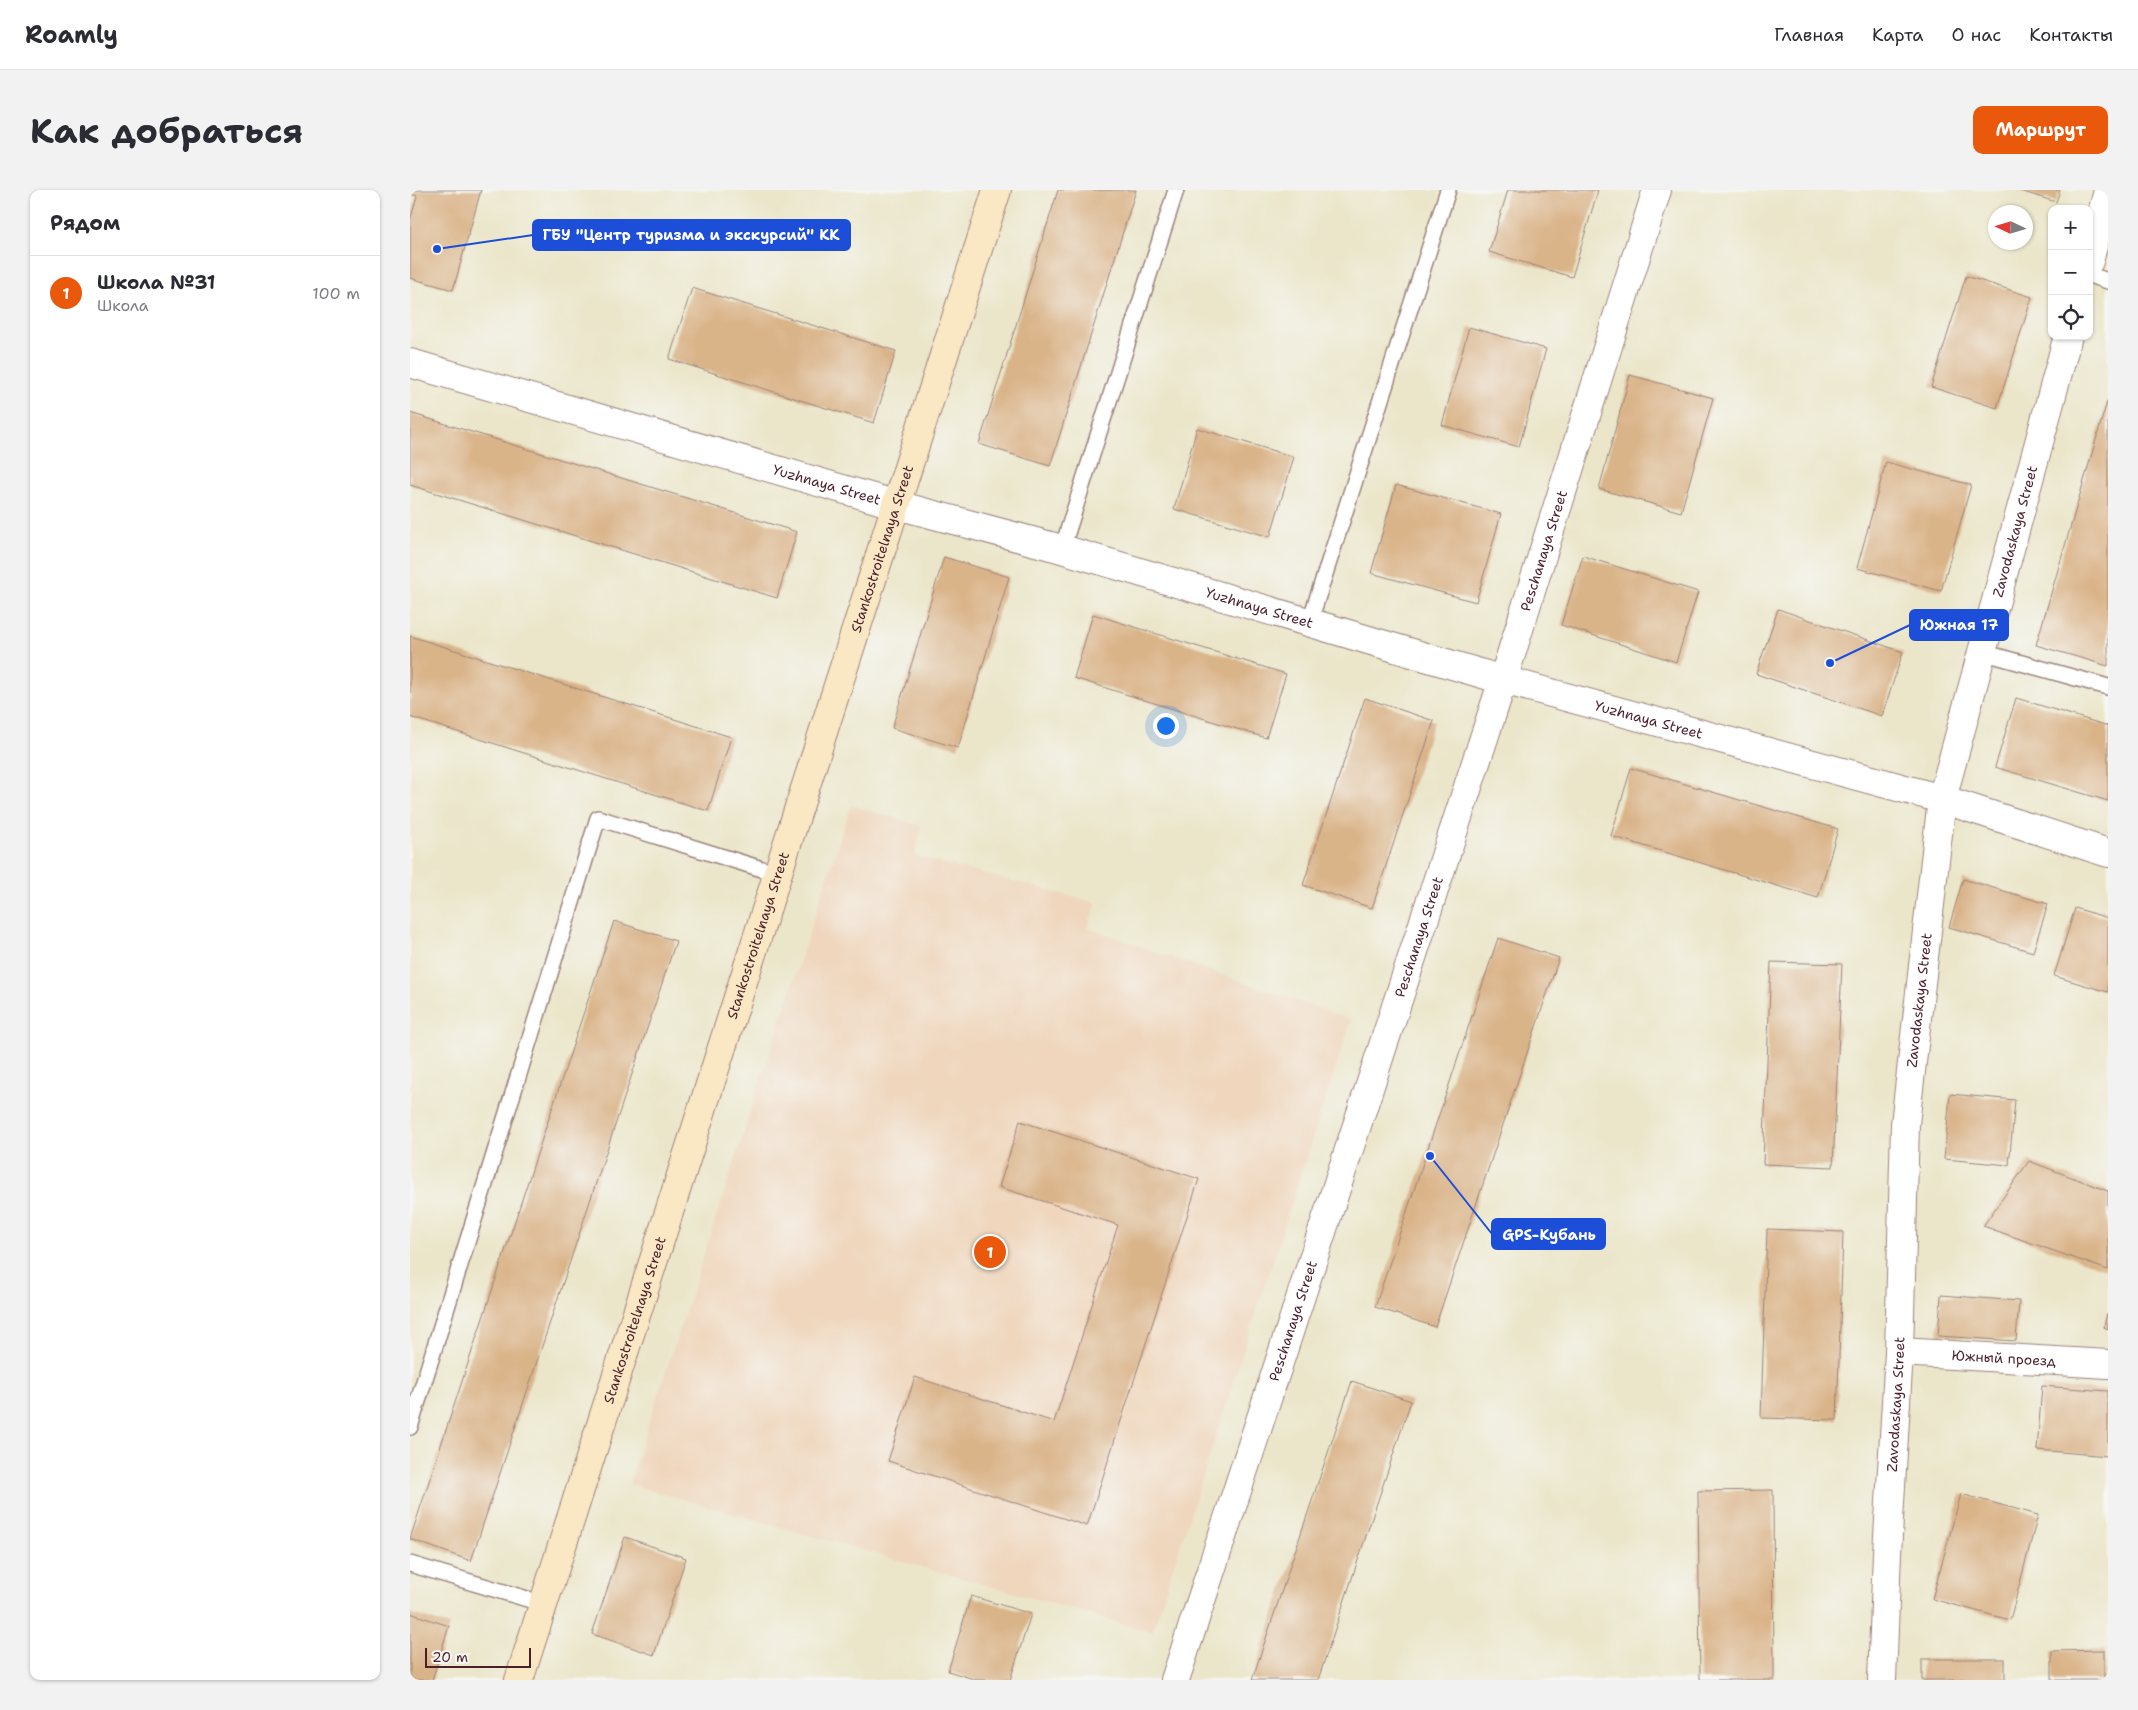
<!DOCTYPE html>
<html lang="ru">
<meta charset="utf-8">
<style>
body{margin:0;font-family:"Shantell Sans",sans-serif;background:#f2f2f3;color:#2b2b33}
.controls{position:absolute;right:15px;top:15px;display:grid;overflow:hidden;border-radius:10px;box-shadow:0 1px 4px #0004}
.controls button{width:45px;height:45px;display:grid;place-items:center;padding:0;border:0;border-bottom:1px solid #e1e1e2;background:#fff;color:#2b2b33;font:25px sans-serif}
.compass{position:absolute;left:1578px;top:15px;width:45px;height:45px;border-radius:50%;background:#fff;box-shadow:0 1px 4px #0004;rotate:274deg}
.scale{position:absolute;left:15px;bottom:12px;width:106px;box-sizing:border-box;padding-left:5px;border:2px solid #4a1f2b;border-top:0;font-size:14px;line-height:18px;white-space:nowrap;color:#4a1f2b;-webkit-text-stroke:4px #f6f6f2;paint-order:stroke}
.you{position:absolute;left:755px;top:535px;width:18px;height:18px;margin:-12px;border:4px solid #fff;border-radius:50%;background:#1a73e8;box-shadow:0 0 0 8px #1a73e833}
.badge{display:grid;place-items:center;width:32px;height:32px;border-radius:50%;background:#ea580c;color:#fff;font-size:16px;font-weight:700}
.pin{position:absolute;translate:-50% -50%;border:2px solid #fff;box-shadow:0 1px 5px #0006}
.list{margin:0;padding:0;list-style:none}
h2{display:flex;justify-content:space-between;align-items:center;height:65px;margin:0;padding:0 20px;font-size:21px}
h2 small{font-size:16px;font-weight:400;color:#7c7c81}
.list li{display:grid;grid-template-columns:32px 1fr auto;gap:15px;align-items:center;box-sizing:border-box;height:75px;padding:0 20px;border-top:1px solid #e1e1e2}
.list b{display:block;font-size:19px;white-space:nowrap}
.list p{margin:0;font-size:16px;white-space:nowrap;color:#7c7c81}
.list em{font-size:16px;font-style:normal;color:#7c7c81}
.icon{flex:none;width:28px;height:28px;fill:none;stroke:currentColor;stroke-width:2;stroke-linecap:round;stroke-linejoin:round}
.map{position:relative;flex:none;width:1698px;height:1490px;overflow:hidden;border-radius:10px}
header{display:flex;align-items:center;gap:30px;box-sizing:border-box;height:70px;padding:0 25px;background:#fff;border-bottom:1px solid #e1e1e2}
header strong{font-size:24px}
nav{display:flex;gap:28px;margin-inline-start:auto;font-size:18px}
.intro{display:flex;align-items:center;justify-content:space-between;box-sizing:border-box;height:120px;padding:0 30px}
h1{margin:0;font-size:35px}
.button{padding:12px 22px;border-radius:10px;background:#ea580c;color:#fff;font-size:18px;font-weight:700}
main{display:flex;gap:30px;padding:0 30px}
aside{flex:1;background:#fff;border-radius:10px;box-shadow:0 1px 4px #0004}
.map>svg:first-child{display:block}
.built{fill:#efd6bc}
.building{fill:#dab489}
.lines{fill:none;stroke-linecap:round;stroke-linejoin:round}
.lane-casing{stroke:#9a827a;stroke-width:18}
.street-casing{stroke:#9a827a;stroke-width:30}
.secondary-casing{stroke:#9a827a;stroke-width:30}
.lane{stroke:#fff;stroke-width:15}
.street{stroke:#fff;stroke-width:28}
.secondary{stroke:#fae7c3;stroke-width:28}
.labels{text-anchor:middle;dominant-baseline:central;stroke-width:5;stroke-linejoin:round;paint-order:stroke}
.street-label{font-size:14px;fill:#4a1f2b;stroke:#f6f6f2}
.leader{fill:none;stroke:#1d4ed8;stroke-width:2}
.callout-dot{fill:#1d4ed8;stroke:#f6f6f2;stroke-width:2}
.callout{fill:#1d4ed8;stroke:#1d4ed8;stroke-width:2}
.callout-label{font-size:15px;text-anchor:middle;font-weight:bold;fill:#fff}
</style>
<header>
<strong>Roamly</strong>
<nav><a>Главная</a><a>Карта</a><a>О нас</a><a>Контакты</a></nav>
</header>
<div class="intro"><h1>Как добраться</h1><a class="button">Маршрут</a></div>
<main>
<aside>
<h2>Рядом<small></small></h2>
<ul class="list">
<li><span class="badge">1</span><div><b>Школа №31</b><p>Школа</p></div><em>100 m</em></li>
</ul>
</aside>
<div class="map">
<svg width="1698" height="1490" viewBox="0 0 1698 1490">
<rect width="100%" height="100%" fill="#f6f6f2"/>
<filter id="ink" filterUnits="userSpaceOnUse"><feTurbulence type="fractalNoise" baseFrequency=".02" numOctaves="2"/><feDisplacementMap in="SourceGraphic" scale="10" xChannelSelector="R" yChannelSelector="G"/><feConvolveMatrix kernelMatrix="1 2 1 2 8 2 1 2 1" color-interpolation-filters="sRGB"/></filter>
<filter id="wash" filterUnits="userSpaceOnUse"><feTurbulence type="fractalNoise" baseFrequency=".0096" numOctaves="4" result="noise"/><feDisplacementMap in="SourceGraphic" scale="20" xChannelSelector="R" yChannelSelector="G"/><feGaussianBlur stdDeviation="1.12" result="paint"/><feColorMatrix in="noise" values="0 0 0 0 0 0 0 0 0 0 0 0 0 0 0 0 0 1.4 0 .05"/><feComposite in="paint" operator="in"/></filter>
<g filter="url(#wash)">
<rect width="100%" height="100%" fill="#ebe6ca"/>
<polygon class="built" points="441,615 511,636 505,666 687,713 677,738 941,830 742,1442 219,1294"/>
<g id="blocks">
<g class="building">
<polygon points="0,0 71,0 43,100 0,88 0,31 7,6 0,4"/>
<polygon points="648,0 726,0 640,276 569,254"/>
<polygon points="1098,0 1188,0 1162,87 1079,62"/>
<polygon points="1607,0 1650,0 1646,12"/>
<polygon points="1556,86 1622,107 1587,218 1521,197"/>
<polygon points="282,98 486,161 464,233 259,169"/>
<polygon points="1059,137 1136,159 1109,257 1032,235"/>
<polygon points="1220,185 1303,208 1271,322 1189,299"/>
<polygon points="1697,212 1698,212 1698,476 1626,455"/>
<polygon points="0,223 387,342 367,408 0,295"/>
<polygon points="787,238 884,267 860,347 764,319"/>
<polygon points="1476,272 1561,295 1531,401 1447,378"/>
<polygon points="986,295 1091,324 1066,412 961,383"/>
<polygon points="1173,366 1288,402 1266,472 1151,435"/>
<polygon points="534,367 599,387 548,558 482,538"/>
<polygon points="1368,419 1493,462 1472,526 1346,484"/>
<polygon points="683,424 876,484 856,548 664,488"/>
<polygon points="0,446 321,547 298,621 0,527"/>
<polygon points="955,508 1024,531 962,718 893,695"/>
<polygon points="1606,508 1698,536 1698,611 1585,577"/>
<polygon points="1221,578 1428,639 1408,708 1201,646"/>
<polygon points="1553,689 1638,714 1623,762 1539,737"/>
<polygon points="1665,718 1698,728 1698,802 1644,786"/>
<polygon points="204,731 266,751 61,1371 0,1349"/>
<polygon points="1088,748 1149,768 1025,1137 965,1117"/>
<polygon points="1361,772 1432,774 1423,977 1353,974"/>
<polygon points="1540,904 1605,910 1599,975 1534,969"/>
<polygon points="610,931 789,989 677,1336 478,1271 505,1187 644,1232 708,1035 589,997"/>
<polygon points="1619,971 1698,1001 1698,1080 1573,1036"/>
<polygon points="1357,1039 1433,1042 1427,1230 1351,1228"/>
<polygon points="1531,1105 1609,1111 1606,1151 1528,1146"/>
<polygon points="1697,1123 1698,1124 1698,1139 1694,1137"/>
<polygon points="942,1191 1001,1211 908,1490 842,1490"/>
<polygon points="1632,1196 1698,1201 1698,1266 1627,1260"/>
<polygon points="1363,1300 1364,1490 1290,1490 1288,1301"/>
<polygon points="1551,1304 1628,1325 1600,1430 1522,1409"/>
<polygon points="215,1347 276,1368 244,1465 182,1444"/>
<polygon points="561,1406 621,1424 600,1490 567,1490 538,1481"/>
<polygon points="0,1423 39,1436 22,1490 0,1490"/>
<polygon points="1694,1460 1694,1490 1642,1490 1642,1461"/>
<rect x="1512" y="1469" width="83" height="21"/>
</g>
</g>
</g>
<g filter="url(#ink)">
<use href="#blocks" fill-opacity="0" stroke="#9a827a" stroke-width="1"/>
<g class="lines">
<g class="lane-casing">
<g id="lane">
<polyline points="1679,85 1698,91"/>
<polyline points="652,359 766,0"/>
<polyline points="899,434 1038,0"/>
<polyline points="1572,462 1698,497"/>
<polyline points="0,1237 188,628 368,684"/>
<polyline points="0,1374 134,1414"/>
</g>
</g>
<g class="street-casing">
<g id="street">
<polyline points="1679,71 1698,1"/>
<path id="s1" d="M0,173L487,315L652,359L1093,490L1532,609L1698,663"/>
<path id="s2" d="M1489,1162L1698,1174"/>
<path id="s3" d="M765,1490L1093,490L1247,0"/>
<path id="s4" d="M1472,1490L1477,1363L1489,1162L1495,934L1532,609L1658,146"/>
</g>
</g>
<g class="secondary-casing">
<g id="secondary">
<path id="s5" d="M109,1490L587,0"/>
</g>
</g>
<use href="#lane" class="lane"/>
<use href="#street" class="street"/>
<use href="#secondary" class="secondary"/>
</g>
</g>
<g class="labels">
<g class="street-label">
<text stroke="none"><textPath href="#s1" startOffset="434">Yuzhnaya Street</textPath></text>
<text stroke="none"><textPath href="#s4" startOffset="1161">Zavodaskaya Street</textPath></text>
<text stroke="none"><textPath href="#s5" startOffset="1188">Stankostroitelnaya Street</textPath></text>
<text stroke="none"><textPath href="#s3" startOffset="1188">Peschanaya Street</textPath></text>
<text stroke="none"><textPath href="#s1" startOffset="884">Yuzhnaya Street</textPath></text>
<text stroke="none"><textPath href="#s1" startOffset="1289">Yuzhnaya Street</textPath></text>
<text stroke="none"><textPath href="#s5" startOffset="782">Stankostroitelnaya Street</textPath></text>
<text stroke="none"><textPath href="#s3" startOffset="782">Peschanaya Street</textPath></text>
<text stroke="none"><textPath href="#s4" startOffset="681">Zavodaskaya Street</textPath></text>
<text stroke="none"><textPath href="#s5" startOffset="378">Stankostroitelnaya Street</textPath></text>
<text stroke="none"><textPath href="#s3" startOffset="378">Peschanaya Street</textPath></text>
<text stroke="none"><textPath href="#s2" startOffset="105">Южный проезд</textPath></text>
<text stroke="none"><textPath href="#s4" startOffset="276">Zavodaskaya Street</textPath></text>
</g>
</g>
<path class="leader" d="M27 59L123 45M1420 473L1500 435M1020 966L1082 1044"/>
<g class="callout-dot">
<circle cx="27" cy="59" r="5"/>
<circle cx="1420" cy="473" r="5"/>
<circle cx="1020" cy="966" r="5"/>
</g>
<g class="callout">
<rect x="123" y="30" width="317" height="30" rx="5"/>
<rect x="1500" y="420" width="98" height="30" rx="5"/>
<rect x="1082" y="1029" width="113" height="30" rx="5"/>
</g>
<g class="callout-label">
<text x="281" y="50">ГБУ "Центр туризма и экскурсий" КК</text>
<text x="1549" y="440">Южная 17</text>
<text x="1139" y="1050">GPS-Кубань</text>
</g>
</svg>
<div class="controls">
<button>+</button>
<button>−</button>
<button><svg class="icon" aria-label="locate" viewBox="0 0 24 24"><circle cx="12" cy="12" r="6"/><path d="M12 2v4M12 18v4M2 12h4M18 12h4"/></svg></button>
</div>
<svg class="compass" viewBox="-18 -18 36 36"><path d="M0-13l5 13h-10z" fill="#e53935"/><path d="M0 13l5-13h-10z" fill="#7c7c81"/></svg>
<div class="scale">20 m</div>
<div class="you"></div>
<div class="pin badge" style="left:580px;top:1062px">1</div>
</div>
</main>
